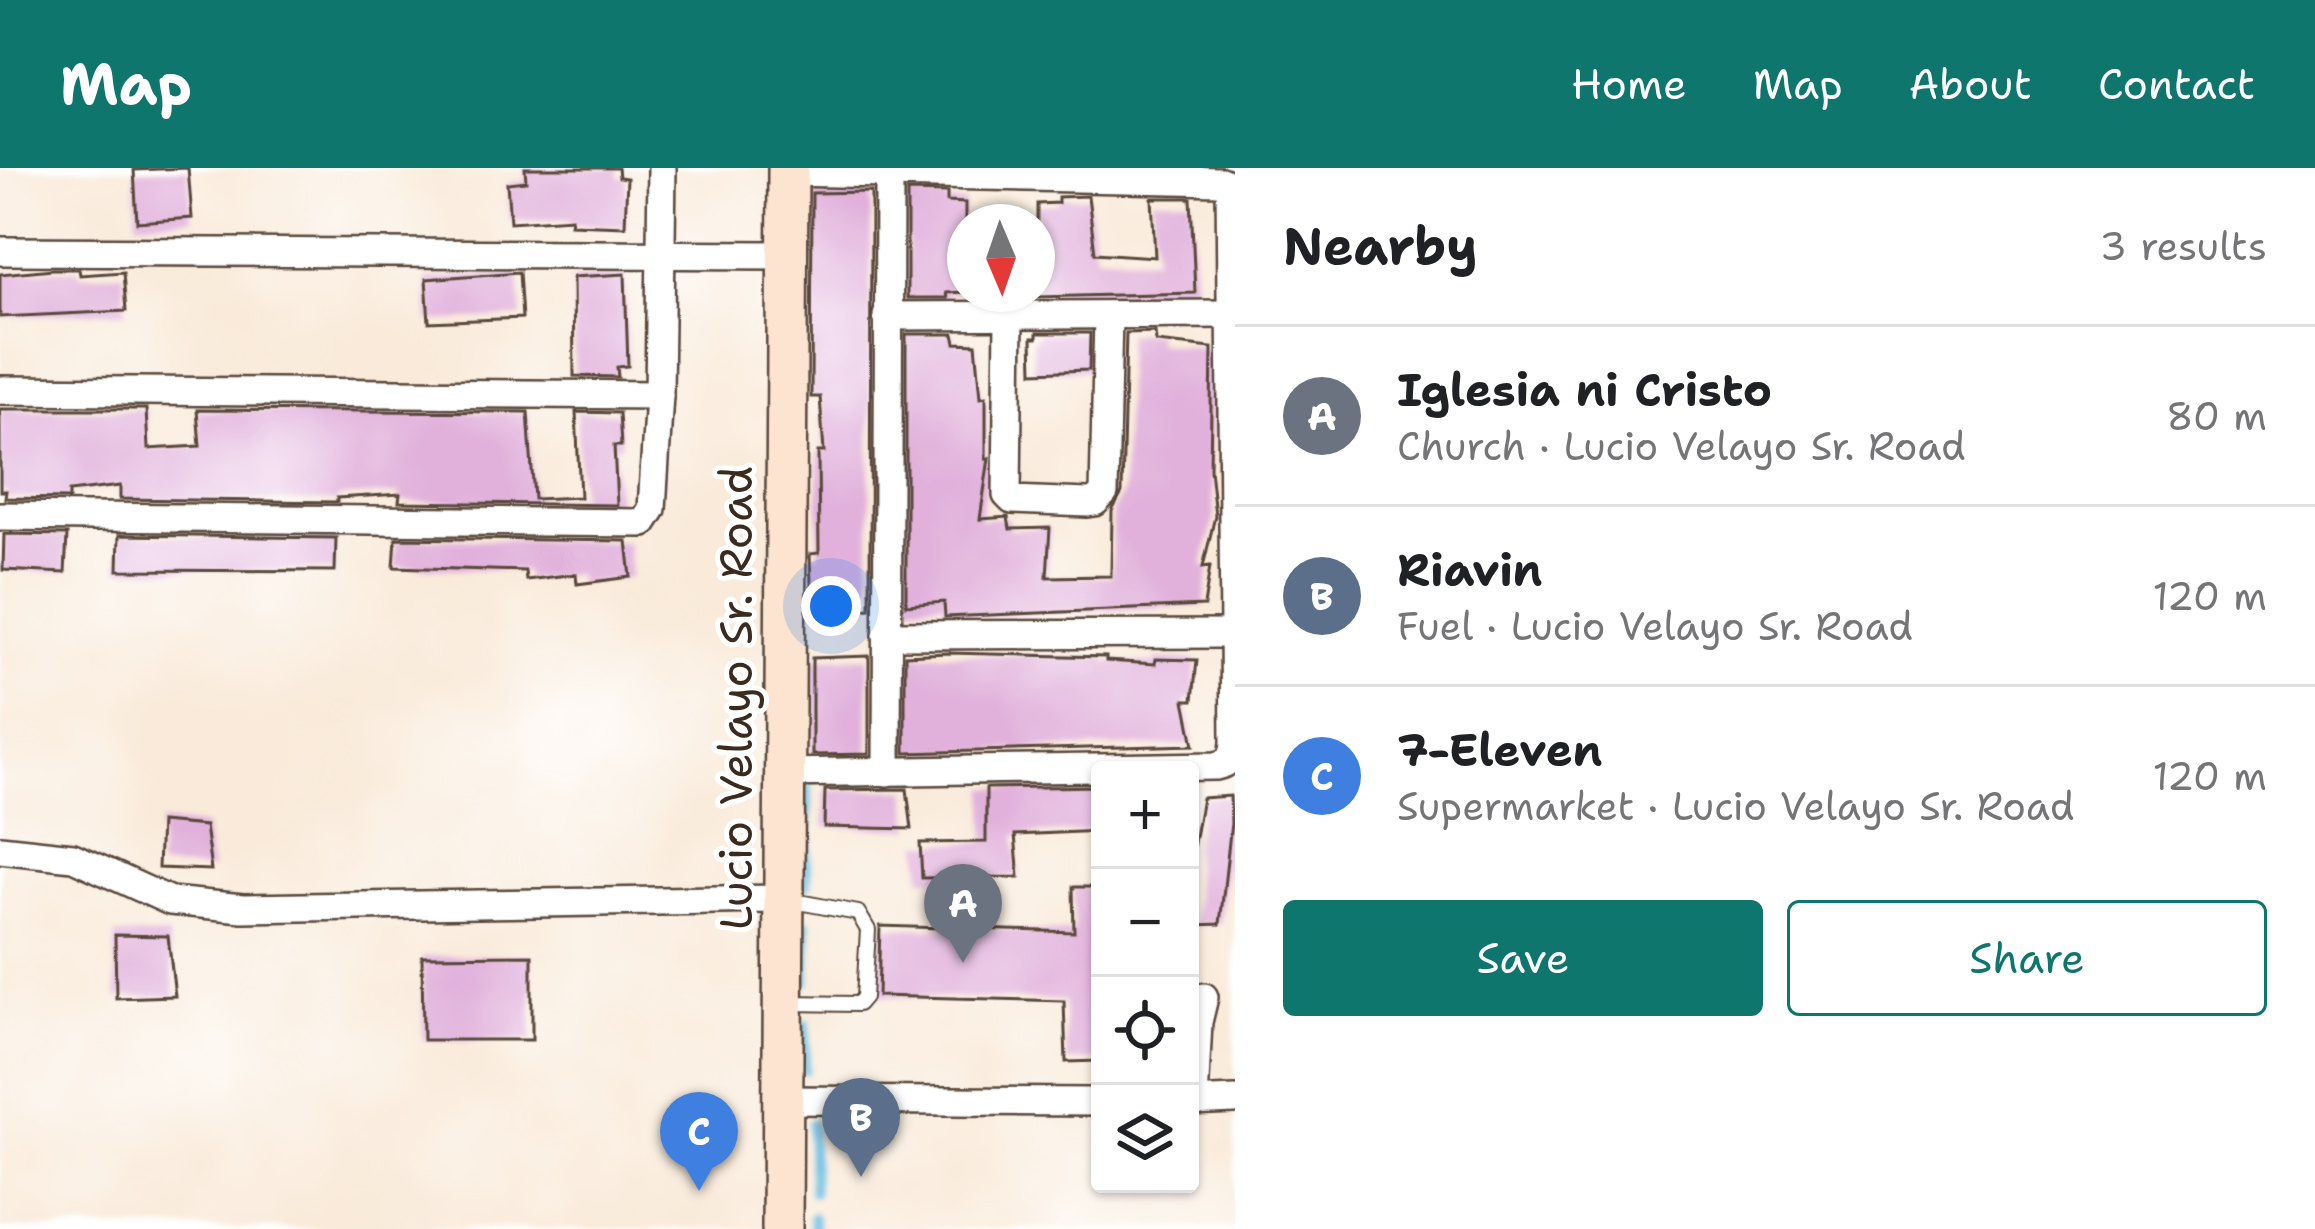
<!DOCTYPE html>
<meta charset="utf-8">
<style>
body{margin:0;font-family:"Shantell Sans",sans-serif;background:#f6f6f6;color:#202124}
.controls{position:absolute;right:36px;bottom:36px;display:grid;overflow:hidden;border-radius:12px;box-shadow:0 3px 9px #0004}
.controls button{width:108px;height:108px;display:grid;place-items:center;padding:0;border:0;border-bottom:3px solid #e0e0e0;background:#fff;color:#202124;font:60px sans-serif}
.compass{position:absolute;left:947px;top:36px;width:108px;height:108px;border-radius:50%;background:#fff;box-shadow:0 3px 9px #0004;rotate:178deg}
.you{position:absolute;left:831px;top:438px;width:42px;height:42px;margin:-30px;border:9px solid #fff;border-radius:50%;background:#1a73e8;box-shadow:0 0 0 18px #1a73e833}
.badge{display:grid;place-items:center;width:78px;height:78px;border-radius:50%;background:#0f766e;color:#fff;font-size:39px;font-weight:700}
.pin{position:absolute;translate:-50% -99px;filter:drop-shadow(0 3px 6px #0008)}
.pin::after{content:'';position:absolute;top:63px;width:42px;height:36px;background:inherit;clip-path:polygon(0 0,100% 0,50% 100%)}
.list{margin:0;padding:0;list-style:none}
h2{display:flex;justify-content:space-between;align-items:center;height:156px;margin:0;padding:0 48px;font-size:51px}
h2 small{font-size:39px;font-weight:400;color:#757577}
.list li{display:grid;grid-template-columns:78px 1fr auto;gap:36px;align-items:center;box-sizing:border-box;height:180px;padding:0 48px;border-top:3px solid #e0e0e0}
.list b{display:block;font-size:45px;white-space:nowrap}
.list p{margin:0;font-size:39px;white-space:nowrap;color:#757577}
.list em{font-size:39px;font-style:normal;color:#757577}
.actions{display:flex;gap:24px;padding:36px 48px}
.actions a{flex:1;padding:27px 0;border:3px solid #0f766e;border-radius:12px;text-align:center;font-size:42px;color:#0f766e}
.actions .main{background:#0f766e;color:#fff}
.icon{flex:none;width:66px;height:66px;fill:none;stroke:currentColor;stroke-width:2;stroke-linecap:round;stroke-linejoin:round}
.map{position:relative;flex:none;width:1235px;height:1061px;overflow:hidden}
header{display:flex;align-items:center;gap:72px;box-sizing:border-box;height:168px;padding:0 60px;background:#0f766e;color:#fff}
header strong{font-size:57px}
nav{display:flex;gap:66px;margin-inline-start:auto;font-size:42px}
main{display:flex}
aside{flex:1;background:#fff}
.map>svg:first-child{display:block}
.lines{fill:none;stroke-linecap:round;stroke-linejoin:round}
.stream{stroke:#60bcde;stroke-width:10}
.building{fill:#e1b1db}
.lane-casing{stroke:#58473a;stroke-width:18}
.street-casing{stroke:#58473a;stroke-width:32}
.secondary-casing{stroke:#58473a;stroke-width:44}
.lane{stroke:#fff;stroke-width:14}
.street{stroke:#fff;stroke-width:27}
.secondary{stroke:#fde4d0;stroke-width:39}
.labels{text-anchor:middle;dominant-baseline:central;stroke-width:10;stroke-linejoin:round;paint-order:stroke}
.street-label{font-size:45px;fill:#3b2a1e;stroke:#fff}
</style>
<header>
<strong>Map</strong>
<nav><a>Home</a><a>Map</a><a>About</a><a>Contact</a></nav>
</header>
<main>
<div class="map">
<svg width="1235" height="1061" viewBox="0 0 1235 1061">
<rect width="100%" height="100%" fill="#fff"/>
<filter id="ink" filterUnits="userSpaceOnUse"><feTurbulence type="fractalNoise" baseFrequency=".00833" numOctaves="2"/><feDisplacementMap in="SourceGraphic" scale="24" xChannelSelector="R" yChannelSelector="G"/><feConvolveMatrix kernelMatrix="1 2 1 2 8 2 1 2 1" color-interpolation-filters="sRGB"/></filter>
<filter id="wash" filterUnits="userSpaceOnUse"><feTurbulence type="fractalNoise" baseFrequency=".004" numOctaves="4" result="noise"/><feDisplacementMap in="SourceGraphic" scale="48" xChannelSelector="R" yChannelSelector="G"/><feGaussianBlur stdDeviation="2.7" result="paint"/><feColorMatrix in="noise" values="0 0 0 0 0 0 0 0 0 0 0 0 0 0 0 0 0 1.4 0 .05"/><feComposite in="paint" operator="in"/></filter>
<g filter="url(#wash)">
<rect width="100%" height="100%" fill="#f9ead9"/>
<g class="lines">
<g class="stream">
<polyline points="803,607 808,622 807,717"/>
<polyline points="806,814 807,756"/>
<polyline points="805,902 806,856"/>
<polyline points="811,955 813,1024"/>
<polyline points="813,1049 814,1061"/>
</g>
</g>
<g id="blocks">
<g class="building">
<polygon points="188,0 192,50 137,54 134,2"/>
<polygon points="525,0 618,0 619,9 627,10 625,58 570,56 571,50 510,54 507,15 526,13"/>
<polygon points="871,24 870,440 812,445 810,386 819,385 818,284 824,284 820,229 811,229 812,25"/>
<polygon points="907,24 947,25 947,34 965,35 965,124 946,125 947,130 907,130"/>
<polygon points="1088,28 1095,85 1155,89 1152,30 1191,30 1195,125 1037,129 1037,36 1058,35 1058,29"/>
<polygon points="53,101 79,101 80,107 123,104 126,143 0,149 0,106"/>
<polygon points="519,104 522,150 429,154 426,111"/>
<polygon points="625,106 628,198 617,199 618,209 574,208 573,109"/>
<polygon points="1155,164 1156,174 1212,180 1210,301 1215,348 1203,399 1210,398 1204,438 945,449 944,434 906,437 906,166 954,166 956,175 976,176 981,229 986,228 986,291 989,290 980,351 1008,349 1010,361 1050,360 1047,409 1111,408 1112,343 1122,325 1126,165"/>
<polygon points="1037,165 1090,165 1089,202 1033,204 1032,170 1037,170"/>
<polygon points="0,241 146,241 148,281 200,278 197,242 528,244 534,331 580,329 576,244 619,245 621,278 614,278 617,337 399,334 400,326 337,330 337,334 120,331 120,318 69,324 69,331 5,330 6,323 0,323"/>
<polygon points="4,366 67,367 65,405 3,402"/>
<polygon points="119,367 336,370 335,403 118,402"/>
<polygon points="396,370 627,373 631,409 577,416 576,406 526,412 525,403 394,399"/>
<polygon points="948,485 1106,489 1106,493 1155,496 1156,491 1197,492 1193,532 1185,532 1194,577 905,585 905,487"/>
<polygon points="869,488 869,586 812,587 812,490"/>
<polygon points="1100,618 1100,663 1015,667 1019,709 922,710 920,675 986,674 986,620"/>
<polygon points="907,621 912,661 824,659 825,622"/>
<polygon points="1230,628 1231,655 1220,756 1195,757 1193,680 1202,630"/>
<polygon points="160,654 205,658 211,702 158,700"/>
<polygon points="1073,719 1100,719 1100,893 1066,894 1064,833 878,828 880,758 1074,764"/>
<polygon points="115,767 168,768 175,828 116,830"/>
<polygon points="532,787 532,872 423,872 422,788"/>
</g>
</g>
</g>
<g filter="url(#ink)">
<use href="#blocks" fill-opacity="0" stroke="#58473a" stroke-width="3"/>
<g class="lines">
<g class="lane-casing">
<polyline id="lane" points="785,835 858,836 864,829 868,762 858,745 788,732"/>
</g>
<g class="street-casing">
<g id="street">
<polyline points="0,83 788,87"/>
<polyline points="887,148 1233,146"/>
<polyline points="1009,148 1007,327 1012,332 1088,335 1095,334 1104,325 1108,148"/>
<polyline points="0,222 659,227"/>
<polyline points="0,348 643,355 652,341 659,227 662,0"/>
<polyline points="887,467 1232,466"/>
<polyline points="887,604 889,7"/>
<path d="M784,605L1216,598C1231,595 1233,590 1235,575L1230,17L1221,13L788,4"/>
<polyline points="0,681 73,689 170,733 243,740 783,731"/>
<polyline points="781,932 1100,934"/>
<polyline points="1190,934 1235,932"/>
<polyline points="1194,934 1198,854 1204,829"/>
</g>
</g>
<g class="secondary-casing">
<polyline id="secondary" points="782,1061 788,0"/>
</g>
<use href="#lane" class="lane"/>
<use href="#street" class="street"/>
<use href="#secondary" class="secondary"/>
</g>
</g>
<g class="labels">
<g class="street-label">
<text transform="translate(736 530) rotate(-90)">Lucio Velayo Sr. Road</text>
</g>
</g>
</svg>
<div class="controls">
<button>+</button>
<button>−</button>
<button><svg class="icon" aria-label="locate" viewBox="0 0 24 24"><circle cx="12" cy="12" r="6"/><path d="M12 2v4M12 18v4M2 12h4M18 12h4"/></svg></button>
<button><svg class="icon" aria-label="layers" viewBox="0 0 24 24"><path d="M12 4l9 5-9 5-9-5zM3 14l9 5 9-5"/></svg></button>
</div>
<svg class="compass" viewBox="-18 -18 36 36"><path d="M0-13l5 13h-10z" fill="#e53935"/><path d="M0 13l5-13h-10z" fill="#757577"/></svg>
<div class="you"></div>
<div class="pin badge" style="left:963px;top:795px;background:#6b7280">A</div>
<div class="pin badge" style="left:861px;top:1009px;background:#5c6f8a">B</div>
<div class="pin badge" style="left:699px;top:1023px;background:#3f7fe0">C</div>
</div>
<aside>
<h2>Nearby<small>3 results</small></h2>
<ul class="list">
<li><span class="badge" style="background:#6b7280">A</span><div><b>Iglesia ni Cristo</b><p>Church · Lucio Velayo Sr. Road</p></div><em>80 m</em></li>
<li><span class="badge" style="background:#5c6f8a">B</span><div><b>Riavin</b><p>Fuel · Lucio Velayo Sr. Road</p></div><em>120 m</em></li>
<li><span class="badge" style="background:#3f7fe0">C</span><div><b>7-Eleven</b><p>Supermarket · Lucio Velayo Sr. Road</p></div><em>120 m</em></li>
</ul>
<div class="actions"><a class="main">Save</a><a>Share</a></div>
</aside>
</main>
